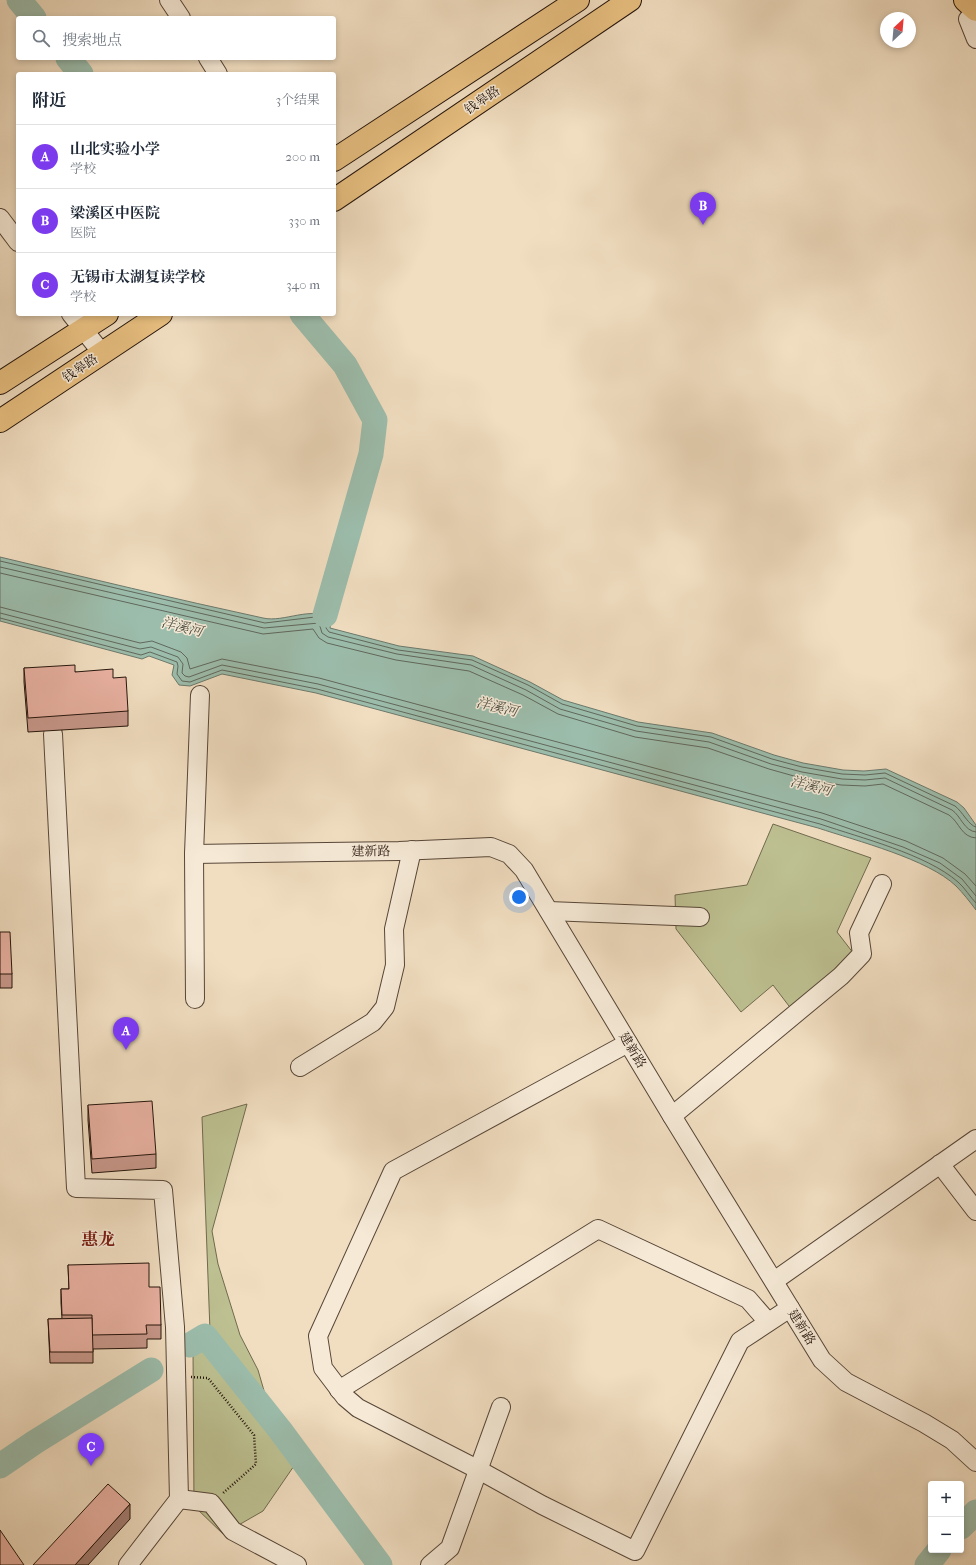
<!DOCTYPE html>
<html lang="zh">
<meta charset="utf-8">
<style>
body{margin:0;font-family:"IM FELL French Canon","Noto Serif SC",serif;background:#f6f6f7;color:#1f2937}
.controls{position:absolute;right:12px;bottom:12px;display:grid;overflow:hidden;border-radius:4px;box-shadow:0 2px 6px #0003}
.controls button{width:36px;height:36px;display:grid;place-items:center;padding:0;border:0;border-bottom:1px solid #e0e1e3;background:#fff;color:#1f2937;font:20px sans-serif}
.compass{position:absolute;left:880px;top:12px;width:36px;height:36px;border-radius:50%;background:#fff;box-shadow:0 2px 6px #0003;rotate:26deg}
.you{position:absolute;left:519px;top:897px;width:14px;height:14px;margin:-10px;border:3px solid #fff;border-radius:50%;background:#1a73e8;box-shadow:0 0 0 6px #1a73e833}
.badge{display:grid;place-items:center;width:26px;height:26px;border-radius:50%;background:#7c3aed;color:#fff;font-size:13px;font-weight:700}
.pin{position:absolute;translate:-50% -33px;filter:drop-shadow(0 1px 2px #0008)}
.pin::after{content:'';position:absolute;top:21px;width:14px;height:12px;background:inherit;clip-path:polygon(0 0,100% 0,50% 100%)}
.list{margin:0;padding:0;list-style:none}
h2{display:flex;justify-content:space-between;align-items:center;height:52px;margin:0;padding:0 16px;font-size:17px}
h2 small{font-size:13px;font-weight:400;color:#747a83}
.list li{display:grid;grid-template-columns:26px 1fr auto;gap:12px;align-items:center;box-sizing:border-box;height:64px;padding:0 16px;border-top:1px solid #e0e1e3}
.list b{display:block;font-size:15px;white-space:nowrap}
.list p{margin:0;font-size:13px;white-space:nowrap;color:#747a83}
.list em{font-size:13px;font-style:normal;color:#747a83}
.icon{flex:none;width:22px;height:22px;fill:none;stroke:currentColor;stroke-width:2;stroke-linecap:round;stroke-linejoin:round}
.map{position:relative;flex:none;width:976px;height:1565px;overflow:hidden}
.search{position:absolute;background:#fff;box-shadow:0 2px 6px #0003;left:16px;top:16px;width:320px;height:44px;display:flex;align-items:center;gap:10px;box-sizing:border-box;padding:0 14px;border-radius:4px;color:#747a83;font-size:15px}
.panel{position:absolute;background:#fff;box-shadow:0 2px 6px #0003;left:16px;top:72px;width:320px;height:244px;border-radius:4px}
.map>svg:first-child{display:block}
.green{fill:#bdc091;stroke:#706a4e}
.water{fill:#9cbdac;stroke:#6c796c}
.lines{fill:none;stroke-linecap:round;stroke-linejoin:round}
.shore{stroke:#60685c;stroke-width:1}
.river{stroke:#9cbdac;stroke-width:25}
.minor-casing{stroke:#574638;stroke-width:20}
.major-casing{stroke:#24140b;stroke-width:24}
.path{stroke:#24140b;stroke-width:2.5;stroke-dasharray:1 2;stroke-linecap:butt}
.minor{stroke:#f6ead7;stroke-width:18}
.major{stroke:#e8bf80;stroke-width:22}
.wall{fill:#c8988b;stroke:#24140b}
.shaded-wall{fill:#a37c71;stroke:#24140b}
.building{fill:#e9b1a2;stroke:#24140b}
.labels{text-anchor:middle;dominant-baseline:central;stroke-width:3;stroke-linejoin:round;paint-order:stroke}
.street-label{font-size:13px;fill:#24140b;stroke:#f6ead7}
.water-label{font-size:14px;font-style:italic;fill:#4e4f43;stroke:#f6ead7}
.district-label{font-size:17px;font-weight:bold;fill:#7a1f14;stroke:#f6ead7}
</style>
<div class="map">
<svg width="976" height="1565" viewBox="0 0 976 1565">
<rect width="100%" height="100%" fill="#f1dec1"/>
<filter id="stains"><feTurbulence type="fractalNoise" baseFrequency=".005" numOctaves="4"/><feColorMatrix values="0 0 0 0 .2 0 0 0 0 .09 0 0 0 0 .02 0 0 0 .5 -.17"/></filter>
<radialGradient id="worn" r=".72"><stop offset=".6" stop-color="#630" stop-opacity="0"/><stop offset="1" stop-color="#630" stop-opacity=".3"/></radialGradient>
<g class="green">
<polygon points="773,824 871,858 837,932 854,954 792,1010 773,985 741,1012 676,929 675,895 747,885"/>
<polygon points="247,1104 212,1231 218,1264 240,1335 258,1370 267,1401 210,1331 202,1117"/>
<polygon points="203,1344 296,1463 263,1511 223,1534 194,1506 193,1349"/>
</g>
<path class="water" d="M0,557C88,578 175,599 263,618C284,623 312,605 331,619L330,628L399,646L473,656L530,682L563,700L638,722L712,733L774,755L803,763L843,770L864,771L886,769L957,802L964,808L976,825V910C970,902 963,893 956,886C928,859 857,841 818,828L316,693L222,674L190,686L179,685L172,675L174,665L149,656L142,659L0,621Z"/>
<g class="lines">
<g class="shore">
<path d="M0,561L265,623L315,617L323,619L326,621V628L329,632L398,650L472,660L528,685L562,704L637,726L711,737L772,759L802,767L842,774L865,775L885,773L955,806C962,811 969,826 976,827"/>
<path d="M0,567L264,628L319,623L322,633L328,637L397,654L471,665L526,690L560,709L636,731L709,742L771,764L802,772L842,779L865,780L885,778L952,810C961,816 964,831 976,832"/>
<path d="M0,573L263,634L313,629L319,638L327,643L396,660L469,671L523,695L558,714L635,737L708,748L769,769L801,778L841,785L865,786L883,784L949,815C960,823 961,837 976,838"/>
<polyline points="0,607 140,643 152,641 181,652 187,658 190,669 222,659 319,678 822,813 906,841 943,858 965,874 976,886"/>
<polyline points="0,613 140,649 151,647 178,657 183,664 182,673 185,676 189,677 222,665 318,684 821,819 903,847 940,863 962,879 976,896"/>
<path d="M0,618L141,655L150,652L177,662L178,666L177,674L182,681L190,682L222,670L317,689L820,824C861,838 926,854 958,882C965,888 970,897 976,903"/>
</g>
<g class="river">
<polyline points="19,0 34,18"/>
<polyline points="68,58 81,74"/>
<polyline points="302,314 345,365 375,420 371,454 325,615"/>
<polyline points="190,1345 205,1336 280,1430 380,1565"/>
<polyline points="0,1466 35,1442 151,1370"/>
<polyline points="961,1527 976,1512"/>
<polyline points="927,1565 939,1550"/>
</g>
<g class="minor-casing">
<g id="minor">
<polyline points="169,0 181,18"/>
<polyline points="968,19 976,39"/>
<polyline points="208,58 218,74"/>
<polyline points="0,218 18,242"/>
<polyline points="71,314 102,353"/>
<polyline points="53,734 76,1188 163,1190 175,1327 179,1499 128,1565"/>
<polyline points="194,854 399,851 491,847 509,854 524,870 672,1116 822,1360 846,1382 924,1423 952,1440 976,1462"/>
<polyline points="549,911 700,917"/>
<polyline points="195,999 194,854 200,695"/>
<polyline points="628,1043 393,1171 318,1336 323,1368 345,1397 358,1408 477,1469 542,1505 635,1551 740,1341 790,1308"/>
<polyline points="300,1067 373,1022 385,1007 395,965 394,929 412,850"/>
<polyline points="672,1116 841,976 862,954 859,933 882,884"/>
<polyline points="940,1164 976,1211"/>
<polyline points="774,1281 976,1139"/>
<polyline points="339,1390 598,1229 748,1299 768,1322"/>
<polyline points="179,1499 211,1503 233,1531 297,1565"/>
<polyline points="430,1565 450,1548 501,1407"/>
</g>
</g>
<g class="major-casing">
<g id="major">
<polyline points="965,0 976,10"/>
<polyline points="334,160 578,0"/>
<polyline points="334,200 630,0"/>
<polyline points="0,383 107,314"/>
<polyline points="0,421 161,314"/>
</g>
</g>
<polyline class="path" points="191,1377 208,1378 254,1435 256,1464 222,1494"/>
<use href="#minor" class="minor"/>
<use href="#major" class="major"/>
</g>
<g class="wall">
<polygon points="24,668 75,672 113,678 128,711 128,726 28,732 24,682"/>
<polygon points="0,932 12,974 12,988 0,988"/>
<polygon points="88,1105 156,1154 156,1168 92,1173 88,1120"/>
<polygon points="68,1265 149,1287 161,1325 161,1339 147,1339 147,1348 93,1349 93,1363 50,1363 48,1319 62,1319 61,1303 61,1289 69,1289"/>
</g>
<polygon class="shaded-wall" points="130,1504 130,1519 88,1565 75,1565"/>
<g class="building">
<polygon points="75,665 75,672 113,669 113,678 126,677 128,711 28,718 24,668"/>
<polygon points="0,932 10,932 12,974 0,974"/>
<polygon points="152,1101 156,1154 92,1159 88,1105"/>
<polygon points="149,1263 149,1287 160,1287 161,1325 146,1325 147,1334 92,1335 92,1315 62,1315 61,1289 69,1289 68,1265"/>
<polygon points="92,1318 93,1352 50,1352 48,1319"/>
<polygon points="108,1484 130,1504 75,1565 33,1565"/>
<polygon points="0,1530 24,1565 0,1565"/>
</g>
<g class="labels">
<g class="street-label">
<text transform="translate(482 100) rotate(-34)">钱皋路</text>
<text transform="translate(80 368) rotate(-34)">钱皋路</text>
<text transform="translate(371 851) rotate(-1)">建新路</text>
<text transform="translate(633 1050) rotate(59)">建新路</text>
<text transform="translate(802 1327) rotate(58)">建新路</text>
</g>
<g class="water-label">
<text transform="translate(182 627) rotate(14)">洋溪河</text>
<text transform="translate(497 707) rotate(14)">洋溪河</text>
<text transform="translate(811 786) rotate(14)">洋溪河</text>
</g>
<g class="district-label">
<text x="98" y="1239">惠龙</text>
</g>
</g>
<rect width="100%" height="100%" filter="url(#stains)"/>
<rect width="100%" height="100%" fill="url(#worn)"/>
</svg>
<div class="controls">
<button>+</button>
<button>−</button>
</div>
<svg class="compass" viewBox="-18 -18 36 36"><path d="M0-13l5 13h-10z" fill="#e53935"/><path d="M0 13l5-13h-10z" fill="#747a83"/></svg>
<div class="you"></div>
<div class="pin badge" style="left:126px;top:1050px">A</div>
<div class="pin badge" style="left:703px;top:225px">B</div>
<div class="pin badge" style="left:91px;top:1466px">C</div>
<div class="search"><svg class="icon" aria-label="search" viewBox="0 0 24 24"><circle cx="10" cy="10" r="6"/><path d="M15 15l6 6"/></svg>搜索地点</div>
<section class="panel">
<h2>附近<small>3个结果</small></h2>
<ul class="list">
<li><span class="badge">A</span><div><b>山北实验小学</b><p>学校</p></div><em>200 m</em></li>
<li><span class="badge">B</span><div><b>梁溪区中医院</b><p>医院</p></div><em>330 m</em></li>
<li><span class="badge">C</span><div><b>无锡市太湖复读学校</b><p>学校</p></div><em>340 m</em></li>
</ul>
</section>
</div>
